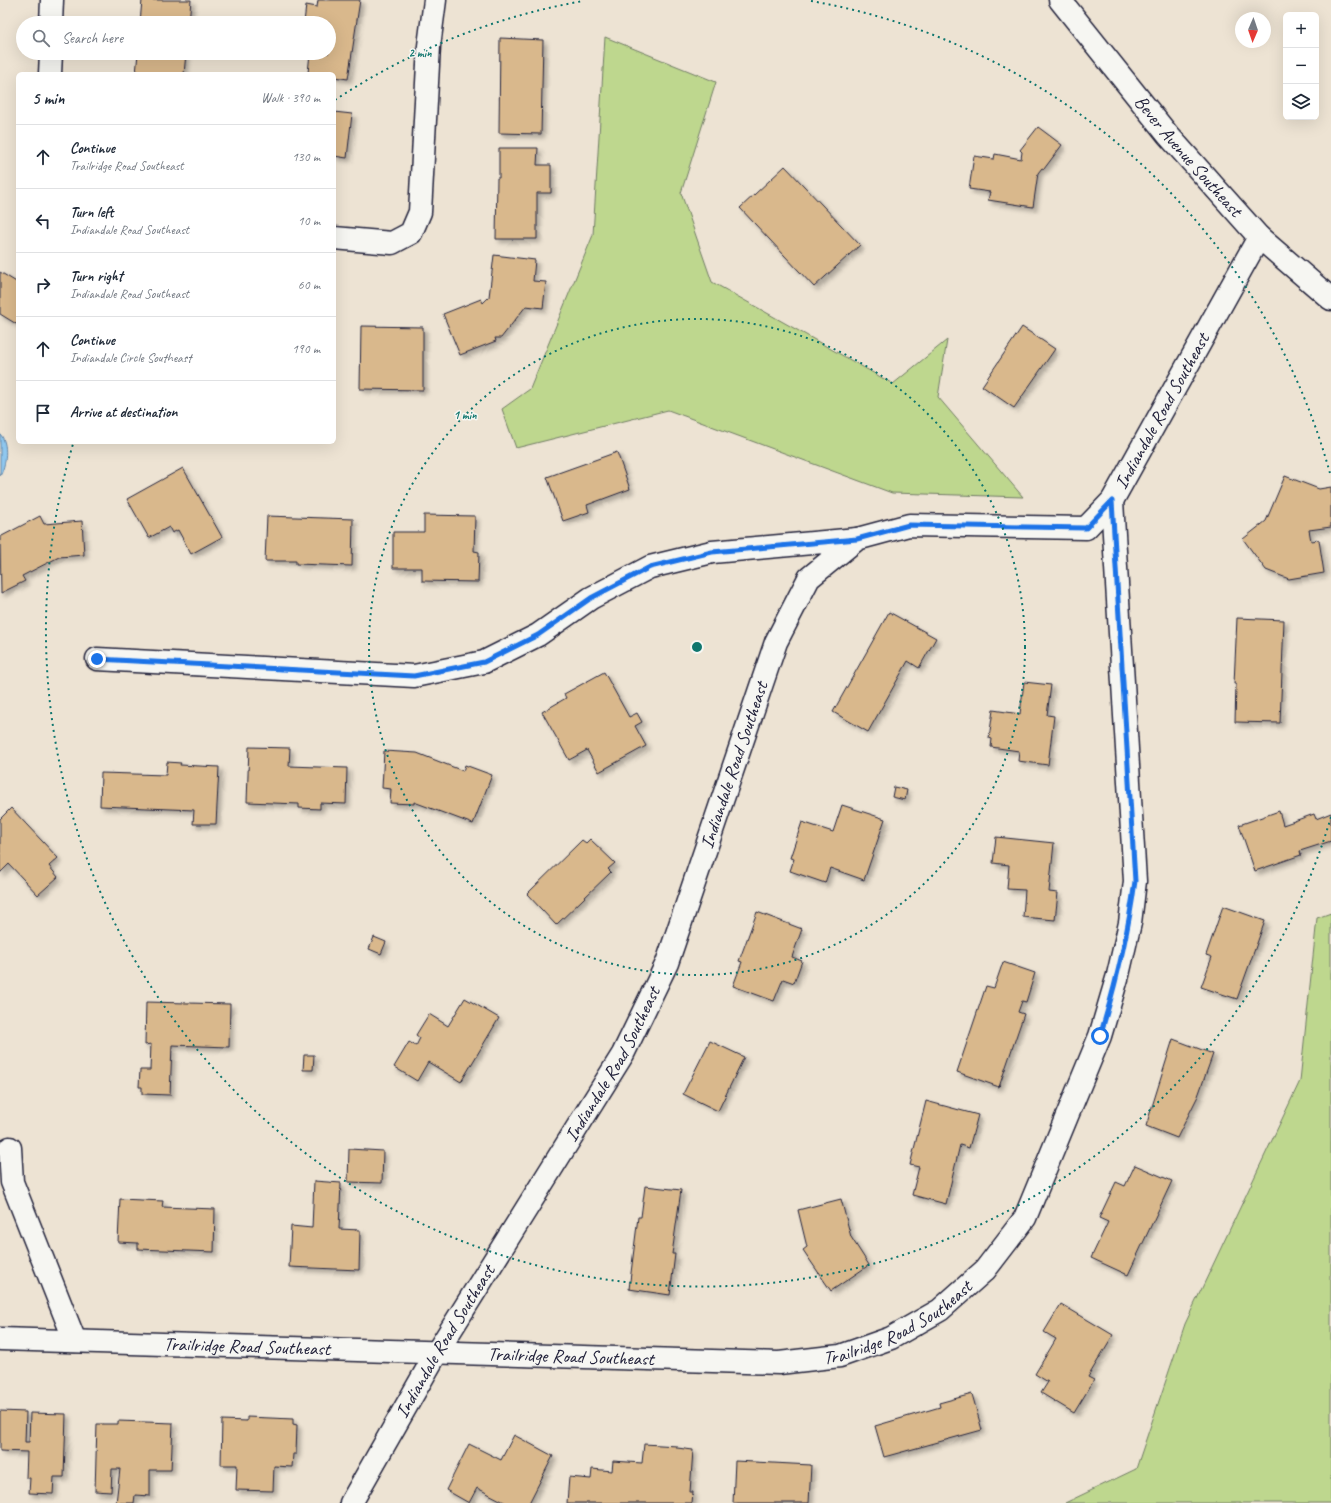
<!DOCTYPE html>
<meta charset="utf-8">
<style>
body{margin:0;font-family:Caveat,sans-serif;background:#f6f6f7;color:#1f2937}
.controls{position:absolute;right:12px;top:12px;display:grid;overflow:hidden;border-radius:6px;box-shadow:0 4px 16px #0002}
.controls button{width:36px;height:36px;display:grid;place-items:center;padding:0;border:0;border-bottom:1px solid #e0e1e3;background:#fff;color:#1f2937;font:20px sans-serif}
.compass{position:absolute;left:1235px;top:12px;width:36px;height:36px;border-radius:50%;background:#fff;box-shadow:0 4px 16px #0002;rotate:182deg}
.stop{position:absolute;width:12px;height:12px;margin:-9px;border:3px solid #1a73e8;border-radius:50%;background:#fff}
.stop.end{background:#1a73e8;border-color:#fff;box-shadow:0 1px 4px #0008}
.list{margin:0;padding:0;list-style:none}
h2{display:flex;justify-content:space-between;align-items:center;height:52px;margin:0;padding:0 16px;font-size:17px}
h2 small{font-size:13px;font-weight:400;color:#747a83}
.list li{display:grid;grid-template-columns:26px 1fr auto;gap:12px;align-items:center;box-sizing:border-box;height:64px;padding:0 16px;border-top:1px solid #e0e1e3}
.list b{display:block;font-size:15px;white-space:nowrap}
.list p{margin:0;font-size:13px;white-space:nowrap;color:#747a83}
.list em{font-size:13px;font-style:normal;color:#747a83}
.icon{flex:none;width:22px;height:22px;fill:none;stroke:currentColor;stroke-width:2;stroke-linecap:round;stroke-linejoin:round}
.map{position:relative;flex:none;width:1331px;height:1503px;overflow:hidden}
.search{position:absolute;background:#fff;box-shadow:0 4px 16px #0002;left:16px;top:16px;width:320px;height:44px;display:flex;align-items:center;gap:10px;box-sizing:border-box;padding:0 14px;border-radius:22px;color:#747a83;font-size:15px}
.panel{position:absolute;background:#fff;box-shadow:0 4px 16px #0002;left:16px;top:72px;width:320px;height:372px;border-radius:6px}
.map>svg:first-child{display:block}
.green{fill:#bed78e;stroke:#707c64}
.water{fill:#8fc7ee;stroke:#6385a6}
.building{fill:#d9b88c;stroke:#22223b;filter:url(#shadow)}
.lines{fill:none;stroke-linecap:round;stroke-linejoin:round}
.minor-casing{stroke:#22223b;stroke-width:25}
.minor{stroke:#f6f6f2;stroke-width:22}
.route{stroke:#1a73e8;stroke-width:5}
.ring{fill:none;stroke:#0f766e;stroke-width:2;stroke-dasharray:2 4}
.labels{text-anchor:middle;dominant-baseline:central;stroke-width:3;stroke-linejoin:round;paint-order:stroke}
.street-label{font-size:19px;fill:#22223b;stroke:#f6f6f2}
.centre{fill:#0f766e;stroke:#f6f6f2;stroke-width:2}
.ring-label{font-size:12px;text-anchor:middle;font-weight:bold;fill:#0f766e;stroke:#f6f6f2;stroke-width:3;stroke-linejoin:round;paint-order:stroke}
</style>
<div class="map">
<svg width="1331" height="1503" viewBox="0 0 1331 1503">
<defs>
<filter id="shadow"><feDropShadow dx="3.5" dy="3.5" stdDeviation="2" flood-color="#0004"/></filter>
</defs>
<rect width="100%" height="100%" fill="#ede3d3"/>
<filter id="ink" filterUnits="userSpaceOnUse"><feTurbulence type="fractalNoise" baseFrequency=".025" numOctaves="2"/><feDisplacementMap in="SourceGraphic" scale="8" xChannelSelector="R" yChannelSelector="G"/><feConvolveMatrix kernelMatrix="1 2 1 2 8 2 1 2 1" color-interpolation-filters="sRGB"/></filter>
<g filter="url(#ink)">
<g class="green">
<polygon points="605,37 716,82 681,193 712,282 893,384 947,340 938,397 1023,497 892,493 668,410 516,448 502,409 530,389 593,235"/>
<polygon points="1331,913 1331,1503 1065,1503 1136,1469 1185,1324 1300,1081 1317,918"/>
</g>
<path class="water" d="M0,434C9,443 6,466 0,476Z"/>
<g class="building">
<polygon points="142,0 191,0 189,23 140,23"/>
<polygon points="318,0 360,0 348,79 334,77 334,74 308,73 310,53 329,53 329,23 304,23 306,5 317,7"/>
<polygon points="500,38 543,40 541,134 499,133"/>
<polygon points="138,53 186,53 184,74 136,74"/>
<polygon points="334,112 352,114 347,158 334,156"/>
<polygon points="1038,127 1062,145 1044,169 1042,168 1038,173 1033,207 988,200 990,192 969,189 974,156 994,159 995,154 1021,159 1022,152 1020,150"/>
<polygon points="499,148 538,148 537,165 551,165 551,193 537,193 537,239 496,239 497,178 499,178"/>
<polygon points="785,166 860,245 814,287 740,208"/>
<polygon points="494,255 535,260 533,281 546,282 543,308 526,306 501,338 495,338 496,341 460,355 443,314 481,299 483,303 489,297"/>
<polygon points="0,272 18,283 18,325 0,314"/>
<polygon points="361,326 423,327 423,390 360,389"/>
<polygon points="1022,327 1055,349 1014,408 982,386"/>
<polygon points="617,452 630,489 587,505 589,512 563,521 547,477"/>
<polygon points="183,468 222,537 191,554 178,530 172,533 169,527 149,538 127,499"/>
<polygon points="1285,476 1319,489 1331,487 1331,527 1309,530 1311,541 1319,540 1324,573 1289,579 1266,570 1243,539 1266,521"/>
<polygon points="424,515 475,516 474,551 479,552 478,582 422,581 422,568 393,568 393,532 424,532"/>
<polygon points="40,516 44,524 82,521 84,555 59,557 22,576 25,581 1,593 0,537"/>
<polygon points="267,516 353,519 352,566 296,564 296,561 265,561"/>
<polygon points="889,612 936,638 919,668 908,661 868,732 833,712"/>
<polygon points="1237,618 1284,620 1280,723 1235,722 1236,684 1234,684"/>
<polygon points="604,672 629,717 637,713 642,722 635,726 646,746 599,772 587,750 569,760 542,712 566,698 564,694"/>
<polygon points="1024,682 1051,685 1047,715 1054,716 1048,765 1018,761 1019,751 991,747 992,739 989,738 993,710 1020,714"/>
<polygon points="249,747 290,748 289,766 347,768 346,804 320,803 320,809 299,808 299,804 247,802"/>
<polygon points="384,751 417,753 463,771 465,765 492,775 473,824 414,802 414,804 390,803 391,789 382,788"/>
<polygon points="167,762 181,763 180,765 219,767 216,824 193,824 194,810 100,806 101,773 166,775"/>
<polygon points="894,787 907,790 905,800 892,797"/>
<polygon points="842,805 885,819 864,880 830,868 825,883 790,871 794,859 790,858 802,822 833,832"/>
<polygon points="11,808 58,858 49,866 58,877 38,895 9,864 0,873 0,819"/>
<polygon points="1279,811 1283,825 1314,814 1316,819 1331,813 1331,841 1300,851 1301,855 1255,871 1239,825"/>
<polygon points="996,837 1054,843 1049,892 1058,893 1055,920 1023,917 1025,890 1007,889 1009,865 993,863"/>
<polygon points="590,839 615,863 608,869 611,872 556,925 527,894 582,840 586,843"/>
<polygon points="1223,906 1265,921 1237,999 1201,987 1212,957 1206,955"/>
<polygon points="757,912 802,929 792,957 802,961 794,983 783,979 774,1001 733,986 742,962 739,961"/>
<polygon points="374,937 386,942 381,954 369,949"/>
<polygon points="1003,962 1035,973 1026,1002 1022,1001 1018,1012 1024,1014 999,1087 957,1072 986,986 994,988"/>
<polygon points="465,998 499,1018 461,1082 428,1062 417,1081 394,1067 409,1042 416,1046 420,1038 416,1035 429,1014 448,1026"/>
<polygon points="146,1002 230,1004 229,1047 172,1045 170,1095 142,1094 142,1087 139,1087 140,1070 150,1070 151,1044 145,1045"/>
<polygon points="1173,1039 1213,1054 1198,1096 1177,1138 1146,1126"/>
<polygon points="710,1041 744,1057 718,1111 683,1094"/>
<polygon points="304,1055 314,1055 313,1070 303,1070"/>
<polygon points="926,1101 978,1115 969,1148 960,1145 946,1204 912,1195 919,1167 910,1165"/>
<polygon points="349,1149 383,1151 382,1183 348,1182"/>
<polygon points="1135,1165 1172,1181 1128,1275 1091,1258 1108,1222 1099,1218 1116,1182 1125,1186"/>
<polygon points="314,1181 341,1183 339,1229 360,1230 359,1270 289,1267 291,1226 312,1228"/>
<polygon points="645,1186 681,1190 672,1254 675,1254 670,1295 629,1289 638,1217 641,1217"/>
<polygon points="120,1199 163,1201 162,1207 215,1209 214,1252 138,1249 138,1243 118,1242"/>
<polygon points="841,1199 851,1237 869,1265 831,1291 803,1250 807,1247 798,1210"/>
<polygon points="1061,1304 1113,1335 1088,1377 1094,1380 1074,1413 1041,1393 1048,1382 1035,1374 1056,1339 1044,1332"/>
<polygon points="972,1394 982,1430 884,1457 875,1426 940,1407 939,1403"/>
<polygon points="0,1411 26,1412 25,1442 29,1442 30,1413 66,1414 64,1477 54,1477 53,1494 29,1493 30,1478 26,1478 27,1452 0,1451"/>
<polygon points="247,1417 293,1419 293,1424 297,1425 296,1454 293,1454 292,1467 274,1466 273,1491 236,1490 237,1465 221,1465 222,1420 247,1421"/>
<polygon points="118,1421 173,1423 171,1470 150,1470 150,1496 135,1495 134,1503 116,1503 120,1469 112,1469 111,1492 95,1491 97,1424 118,1424"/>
<polygon points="514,1435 553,1456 529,1503 506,1503 477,1488 469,1503 446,1490 469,1444 501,1460"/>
<polygon points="644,1444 677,1446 677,1448 693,1450 690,1492 693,1492 692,1503 567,1503 569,1477 591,1479 592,1469 612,1471 613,1461 642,1463"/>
<polygon points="735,1461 811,1465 809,1503 733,1503"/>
</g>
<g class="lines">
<g class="minor-casing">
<g id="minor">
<path id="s1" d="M1060,0L1168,135L1259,237L1331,299"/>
<polyline points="51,23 52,0"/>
<polyline points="50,74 51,53"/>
<polyline points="334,238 392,243 411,233 420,212 429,46 435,0"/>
<polyline points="97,659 414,676 484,662 538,635 591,598 650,567 712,552 857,539"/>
<polyline points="10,1148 12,1182 75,1341"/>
<path id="s2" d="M0,1339L779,1363L840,1356L891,1338L940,1310L985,1270L1025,1218L1100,1036L1118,975L1130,923L1135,881L1112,501"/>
<path id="s3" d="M351,1503L437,1352L623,1054L667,963L776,642L809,578L857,539L909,525L1086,528L1112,501L1259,237"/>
</g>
</g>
<use href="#minor" class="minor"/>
</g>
</g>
<g class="lines" filter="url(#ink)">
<path class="route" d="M97,659L414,676L484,662L538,635L591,598L650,567L712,552L857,539L909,525L1086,528L1112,501L1135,881C1128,934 1116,984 1100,1036"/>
</g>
<g class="ring">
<circle cx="697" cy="647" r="328"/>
<path d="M1331 817A656 656 0 1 1 73 444M335 100A656 656 0 0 1 583 1M811 1A656 656 0 0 1 1331 477"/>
</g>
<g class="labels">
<g class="street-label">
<text stroke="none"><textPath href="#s1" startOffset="202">Bever Avenue Southeast</textPath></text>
<text stroke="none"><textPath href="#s3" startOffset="1470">Indiandale Road Southeast</textPath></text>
<text stroke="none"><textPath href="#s3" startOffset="835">Indiandale Road Southeast</textPath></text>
<text stroke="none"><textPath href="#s3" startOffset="511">Indiandale Road Southeast</textPath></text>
<text stroke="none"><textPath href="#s2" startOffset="907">Trailridge Road Southeast</textPath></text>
<text stroke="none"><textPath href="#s3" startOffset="187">Indiandale Road Southeast</textPath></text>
<text stroke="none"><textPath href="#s2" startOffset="247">Trailridge Road Southeast</textPath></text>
<text stroke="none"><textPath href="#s2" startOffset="571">Trailridge Road Southeast</textPath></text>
</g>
</g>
<circle cx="697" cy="647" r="6" class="centre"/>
<g class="ring-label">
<text x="420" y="57">2 min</text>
<text x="465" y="419">1 min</text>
</g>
</svg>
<div class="controls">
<button>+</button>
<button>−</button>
<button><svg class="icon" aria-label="layers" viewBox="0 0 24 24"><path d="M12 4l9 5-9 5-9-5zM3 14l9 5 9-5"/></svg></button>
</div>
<svg class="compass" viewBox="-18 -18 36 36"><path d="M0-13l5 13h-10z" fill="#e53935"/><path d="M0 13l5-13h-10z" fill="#747a83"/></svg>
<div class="stop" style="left:1100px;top:1036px"></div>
<div class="stop end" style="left:97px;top:659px"></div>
<div class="search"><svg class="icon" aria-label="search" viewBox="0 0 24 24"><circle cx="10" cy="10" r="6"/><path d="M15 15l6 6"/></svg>Search here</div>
<section class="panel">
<h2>5 min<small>Walk · 390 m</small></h2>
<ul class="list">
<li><svg class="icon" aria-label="ahead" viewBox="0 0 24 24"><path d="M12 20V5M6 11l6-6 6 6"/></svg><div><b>Continue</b><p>Trailridge Road Southeast</p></div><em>130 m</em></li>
<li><svg class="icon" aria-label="left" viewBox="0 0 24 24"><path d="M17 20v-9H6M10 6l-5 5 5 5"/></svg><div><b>Turn left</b><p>Indiandale Road Southeast</p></div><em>10 m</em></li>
<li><svg class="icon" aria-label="right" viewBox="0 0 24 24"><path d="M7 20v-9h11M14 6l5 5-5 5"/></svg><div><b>Turn right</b><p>Indiandale Road Southeast</p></div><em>60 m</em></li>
<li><svg class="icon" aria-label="ahead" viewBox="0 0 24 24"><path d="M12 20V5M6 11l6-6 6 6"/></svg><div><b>Continue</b><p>Indiandale Circle Southeast</p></div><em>190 m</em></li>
<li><svg class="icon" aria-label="arrive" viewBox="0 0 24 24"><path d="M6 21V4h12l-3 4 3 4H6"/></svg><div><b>Arrive at destination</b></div></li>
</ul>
</section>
</div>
